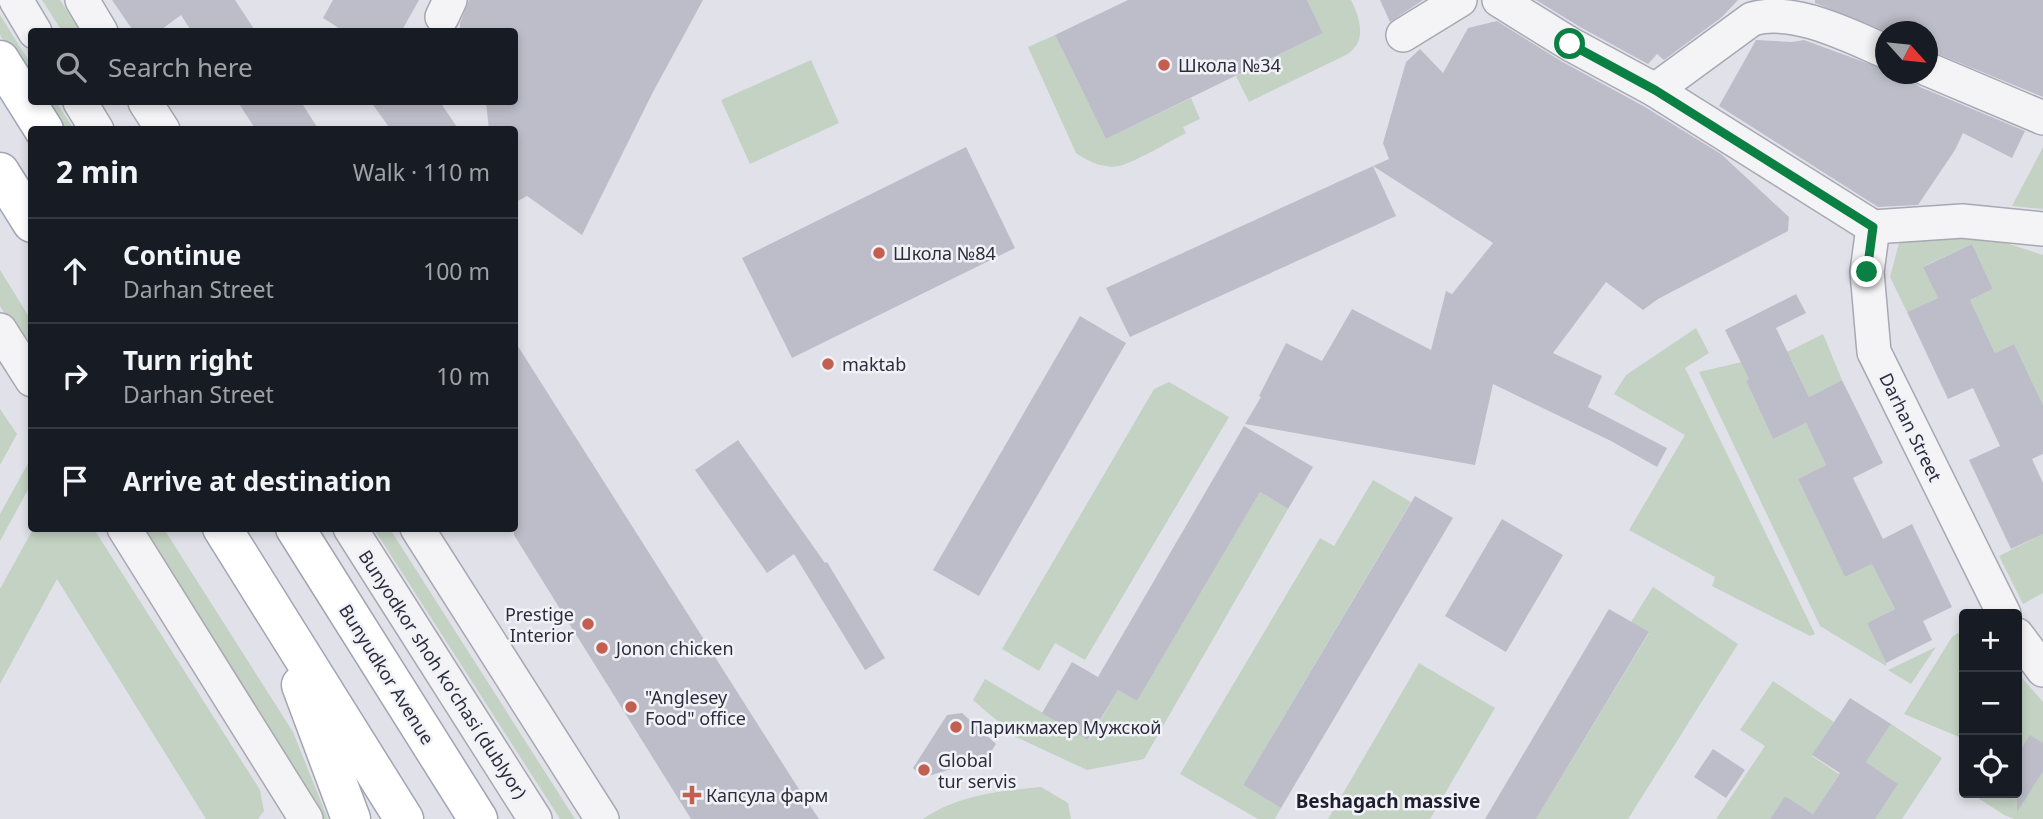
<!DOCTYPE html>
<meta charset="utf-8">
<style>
body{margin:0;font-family:"Noto Sans",sans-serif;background:#20242c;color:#f1f3f6}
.controls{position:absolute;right:21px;bottom:21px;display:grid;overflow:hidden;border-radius:7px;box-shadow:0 4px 10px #0003}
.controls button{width:63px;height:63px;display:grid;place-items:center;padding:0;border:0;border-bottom:2px solid #363941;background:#171b24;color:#f1f3f6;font:35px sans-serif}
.compass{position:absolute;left:1875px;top:21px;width:63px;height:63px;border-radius:50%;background:#171b24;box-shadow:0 4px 10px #0003;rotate:117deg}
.stop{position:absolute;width:21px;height:21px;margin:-16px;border:5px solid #0b8043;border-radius:50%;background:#fff}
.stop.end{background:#0b8043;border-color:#fff;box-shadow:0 2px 7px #0008}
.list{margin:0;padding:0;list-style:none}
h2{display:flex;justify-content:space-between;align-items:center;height:91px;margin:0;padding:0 28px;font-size:30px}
h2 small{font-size:23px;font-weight:400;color:#9ea1a6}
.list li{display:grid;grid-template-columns:46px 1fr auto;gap:21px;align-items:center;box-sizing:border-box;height:105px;padding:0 28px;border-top:2px solid #363941}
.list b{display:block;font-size:26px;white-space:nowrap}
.list p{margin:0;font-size:23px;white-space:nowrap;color:#9ea1a6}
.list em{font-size:23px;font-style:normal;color:#9ea1a6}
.icon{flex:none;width:38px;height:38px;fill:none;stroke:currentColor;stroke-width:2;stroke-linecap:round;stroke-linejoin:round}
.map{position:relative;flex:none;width:2043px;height:819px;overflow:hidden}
.search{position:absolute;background:#171b24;box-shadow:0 4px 10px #0003;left:28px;top:28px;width:490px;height:77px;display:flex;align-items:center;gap:18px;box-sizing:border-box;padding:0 24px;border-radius:7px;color:#9ea1a6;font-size:26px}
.panel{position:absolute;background:#171b24;box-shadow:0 4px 10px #0003;left:28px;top:126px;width:490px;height:406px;border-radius:7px}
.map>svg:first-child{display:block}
.green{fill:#c3d2c3}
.building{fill:#bcbdc8}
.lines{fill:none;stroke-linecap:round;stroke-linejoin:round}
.minor-casing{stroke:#a7a8b3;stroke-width:36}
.major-casing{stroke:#a2a4b4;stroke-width:41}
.minor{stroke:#f4f4f7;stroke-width:33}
.major{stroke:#fff;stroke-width:38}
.route{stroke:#0b8043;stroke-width:9}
.poi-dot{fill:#c45e50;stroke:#f1f2f6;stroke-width:2.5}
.labels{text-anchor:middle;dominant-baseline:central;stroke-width:5;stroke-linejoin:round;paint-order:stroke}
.poi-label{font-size:18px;fill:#2b2d3f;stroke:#f1f2f6;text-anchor:start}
.street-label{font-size:18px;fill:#2b2d3f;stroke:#f1f2f6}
.neighbourhood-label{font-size:19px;font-weight:bold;fill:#1d1e30;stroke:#f1f2f6}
</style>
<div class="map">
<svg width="2043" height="819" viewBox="0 0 2043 819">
<rect width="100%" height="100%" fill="#e1e2e9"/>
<g class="green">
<polygon points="42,0 60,0 80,31 62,31"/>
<path d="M1307,0H1351C1360,18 1368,42 1346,55L1249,102L1236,76L1323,33Z"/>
<polygon points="0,15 31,64 31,85 0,35"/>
<path d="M1055,35L1106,139L1191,98L1200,119L1183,127L1186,133C1171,141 1133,163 1119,166C1104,169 1087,161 1076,153L1028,47Z"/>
<polygon points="811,60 839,123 750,164 721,100"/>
<polygon points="42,102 56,102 74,129 60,129"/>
<polygon points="2043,147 2043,209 2012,206"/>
<polygon points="1937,221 2043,255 2043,405 2014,344 1995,353 1970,300 1993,289 1972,244 1924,266 1938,298 1907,312 1890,277 1902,232"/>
<polygon points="0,270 31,320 31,356 0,306"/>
<polygon points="1696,328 1709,353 1685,368 1815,634 1810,636 1712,586 1715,577 1629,530 1685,435 1614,394 1626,375"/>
<polygon points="1823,334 1842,380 1809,397 1791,359 1746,381 1773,439 1806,423 1826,465 1798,479 1845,577 1872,564 1895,609 1867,623 1886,663 1886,666 1820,626 1699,372 1789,351"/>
<polygon points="1169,382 1229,417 1085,660 1055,643 1039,671 1002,649 1154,389"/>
<polygon points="0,409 17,434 0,465"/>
<polygon points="31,458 31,484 0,541 0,514"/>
<polygon points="1373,480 1411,502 1243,785 1281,808 1275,819 1258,819 1180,774 1320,538 1334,546"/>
<polygon points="1260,492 1288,509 1144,759 1087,770 1016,737 973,700 985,679 1089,740 1118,690 1137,701"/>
<polygon points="33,529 94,529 260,790 264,811 258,819 206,819 57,579 0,684 0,589"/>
<polygon points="140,529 164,529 293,732 328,819 324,819"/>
<polygon points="374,529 390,529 575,819 560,819"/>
<polygon points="2043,534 2043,593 2023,604 1999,556"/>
<polygon points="1653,587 1738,644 1628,819 1536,819 1649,633 1631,622"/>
<polygon points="1964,629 1964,739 1904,714 1952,637"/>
<polygon points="1936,647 1911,684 1888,670"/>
<polygon points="1419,663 1495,708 1430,819 1328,819"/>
<polygon points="2017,672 2043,702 2043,819 2014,819 2004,815 1972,794 2017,793"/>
<polygon points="1773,681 1834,722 1812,756 1839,774 1813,814 1785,796 1770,819 1716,819 1765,746 1740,730"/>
<polygon points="1891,724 1942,758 1902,819 1875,819 1898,784 1866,762"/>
<path d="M1041,787L1068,803L1071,819H923C958,795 1000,791 1041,787Z"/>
</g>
<g class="building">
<polygon points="112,0 235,0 256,32 192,32 181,15 158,32 134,32"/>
<polygon points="333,0 419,0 401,32 345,32 323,18"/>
<polygon points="469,0 703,0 653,92 582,235 527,196 514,203 514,130 489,130 486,102 514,102 514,32 460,32 460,23"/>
<polygon points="1128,0 1307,0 1323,33 1106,139 1055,35"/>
<polygon points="1380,0 1423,0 1390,22"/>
<polygon points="1536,0 1738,0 1722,17 1664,60 1657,54 1648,64 1580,27"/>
<polygon points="1815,0 2043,0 2043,97 1928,50 1928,32 1888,32 1815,3"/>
<polygon points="1497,21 1561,61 1645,107 1721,154 1789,217 1788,231 1658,299 1643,310 1606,282 1553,353 1602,376 1588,407 1667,448 1657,467 1611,441 1493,384 1475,465 1245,424 1261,397 1259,396 1286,343 1322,361 1352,309 1431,350 1446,291 1452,294 1493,243 1373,166 1389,159 1383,143 1406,62 1420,49 1443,73 1468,28"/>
<polygon points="1756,40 1792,42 1804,40 1886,70 1886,74 1909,74 1912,81 1920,87 2025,131 2012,158 1963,133 1955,150 1918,205 1878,207 1719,106"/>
<polygon points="238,102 301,102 319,130 256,130"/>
<polygon points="371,102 440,102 459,130 391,130"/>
<polygon points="966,147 1015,248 792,358 742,258"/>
<polygon points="1373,166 1396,216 1130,337 1106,288"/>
<polygon points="1972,244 1993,289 1970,300 1995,353 2014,344 2043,405 2043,454 2032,459 2043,483 2043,534 2011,549 1969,460 2000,446 1973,388 1948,399 1907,312 1938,298 1923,267"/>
<polygon points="1796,294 1806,313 1776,328 1809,397 1842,380 1883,463 1853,478 1883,539 1912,524 1952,607 1923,621 1932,640 1886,663 1867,623 1895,609 1872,564 1845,577 1798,479 1826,465 1806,423 1773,439 1746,381 1749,379 1725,330"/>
<polygon points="1080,316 1126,343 979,596 933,570"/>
<polygon points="514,340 795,783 819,819 691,819 514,535"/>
<polygon points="1244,426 1313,467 1288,509 1260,492 1137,701 1118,690 1088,740 1042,713 1072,662 1098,677"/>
<polygon points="738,440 825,563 827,562 885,658 865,670 794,554 767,573 695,470"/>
<polygon points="1415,496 1453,518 1281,808 1243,785"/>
<polygon points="1502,519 1563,555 1506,652 1445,616"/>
<polygon points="1609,609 1649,632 1536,819 1485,819"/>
<polygon points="1850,698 1891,724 1866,762 1898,784 1875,819 1770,819 1785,796 1813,814 1840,773 1812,755"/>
<polygon points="962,713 996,744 987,758 922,778 913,768 947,715"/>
<polygon points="2030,735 2043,743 2043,771 2017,812 2017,755"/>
<polygon points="1713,749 1745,770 1726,798 1694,777"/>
</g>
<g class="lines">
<g class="minor-casing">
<g id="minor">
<polyline points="16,0 35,32"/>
<polyline points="82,0 101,32"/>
<polyline points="1499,0 1570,44 1655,90 1873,227"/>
<polyline points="442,17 450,0"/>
<polyline points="1403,35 1460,0"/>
<polyline points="1927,69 2043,118"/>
<path d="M1655,90L1752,19C1794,7 1847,35 1885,51"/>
<polyline points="80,102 97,130"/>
<polyline points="145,102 163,130"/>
<polyline points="1873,227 1867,272 1874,352 2004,614"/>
<polyline points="1873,227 1962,221 2043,229"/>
<polyline points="0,330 32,380"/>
<polyline points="124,528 306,819"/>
<polyline points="350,528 535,819"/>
<polyline points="417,528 602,819"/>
<polyline points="2017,635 2043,670"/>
</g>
</g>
<g class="major-casing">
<g id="major">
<polyline points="0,60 44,130"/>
<polyline points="0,172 32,223"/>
<polyline points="222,528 404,819"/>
<polyline points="295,528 478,819"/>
<polyline points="301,685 351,819"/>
</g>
</g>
<use href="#minor" class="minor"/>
<use href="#major" class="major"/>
</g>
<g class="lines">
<polyline class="route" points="1570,44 1655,90 1873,227 1867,272"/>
</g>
<g class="poi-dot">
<circle cx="1164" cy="65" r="7"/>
<circle cx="879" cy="253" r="7"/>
<circle cx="828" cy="364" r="7"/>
<circle cx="588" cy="624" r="7"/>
<circle cx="602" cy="648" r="7"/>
<circle cx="631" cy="707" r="7"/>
<circle cx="956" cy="727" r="7"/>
<circle cx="924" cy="770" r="7"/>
<path d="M688.5 784.5h7v7h7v7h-7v7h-7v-7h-7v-7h7z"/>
</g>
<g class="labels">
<g class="poi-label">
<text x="1178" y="65">Школа №34</text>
<text x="893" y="253">Школа №84</text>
<text x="842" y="364">maktab</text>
<text x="574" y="614" text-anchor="end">Prestige<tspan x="574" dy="21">Interior</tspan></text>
<text x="616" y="648">Jonon chicken</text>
<text x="645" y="697">"Anglesey<tspan x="645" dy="21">Food" office</tspan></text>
<text x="970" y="727">Парикмахер Мужской</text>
<text x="938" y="760">Global<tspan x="938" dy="21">tur servis</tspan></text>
<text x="706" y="795">Капсула фарм</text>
</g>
<g class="street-label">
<text transform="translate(1911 427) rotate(64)">Darhan Street</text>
<text transform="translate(387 674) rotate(58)">Bunyudkor Avenue</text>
<text transform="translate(443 674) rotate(57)">Bunyodkor shoh koʻchasi (dublyor)</text>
</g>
<g class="neighbourhood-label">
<text x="1388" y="801">Beshagach massive</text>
</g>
</g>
</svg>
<div class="controls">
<button>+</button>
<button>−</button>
<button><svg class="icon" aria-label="locate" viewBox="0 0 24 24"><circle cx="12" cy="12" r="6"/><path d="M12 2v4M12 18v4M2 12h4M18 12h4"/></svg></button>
</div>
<svg class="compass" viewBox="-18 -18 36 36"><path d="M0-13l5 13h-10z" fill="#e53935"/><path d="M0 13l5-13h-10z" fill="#9ea1a6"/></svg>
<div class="stop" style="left:1570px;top:44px"></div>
<div class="stop end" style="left:1867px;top:272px"></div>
<div class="search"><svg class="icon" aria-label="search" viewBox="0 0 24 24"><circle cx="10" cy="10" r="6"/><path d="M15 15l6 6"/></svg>Search here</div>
<section class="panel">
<h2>2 min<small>Walk · 110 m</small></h2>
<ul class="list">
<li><svg class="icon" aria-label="ahead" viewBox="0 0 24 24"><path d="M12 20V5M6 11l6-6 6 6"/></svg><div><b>Continue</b><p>Darhan Street</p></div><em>100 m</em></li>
<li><svg class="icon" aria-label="right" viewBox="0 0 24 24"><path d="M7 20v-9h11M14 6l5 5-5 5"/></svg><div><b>Turn right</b><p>Darhan Street</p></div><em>10 m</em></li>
<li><svg class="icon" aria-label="arrive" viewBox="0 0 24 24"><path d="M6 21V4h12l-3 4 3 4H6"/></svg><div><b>Arrive at destination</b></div></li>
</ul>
</section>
</div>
